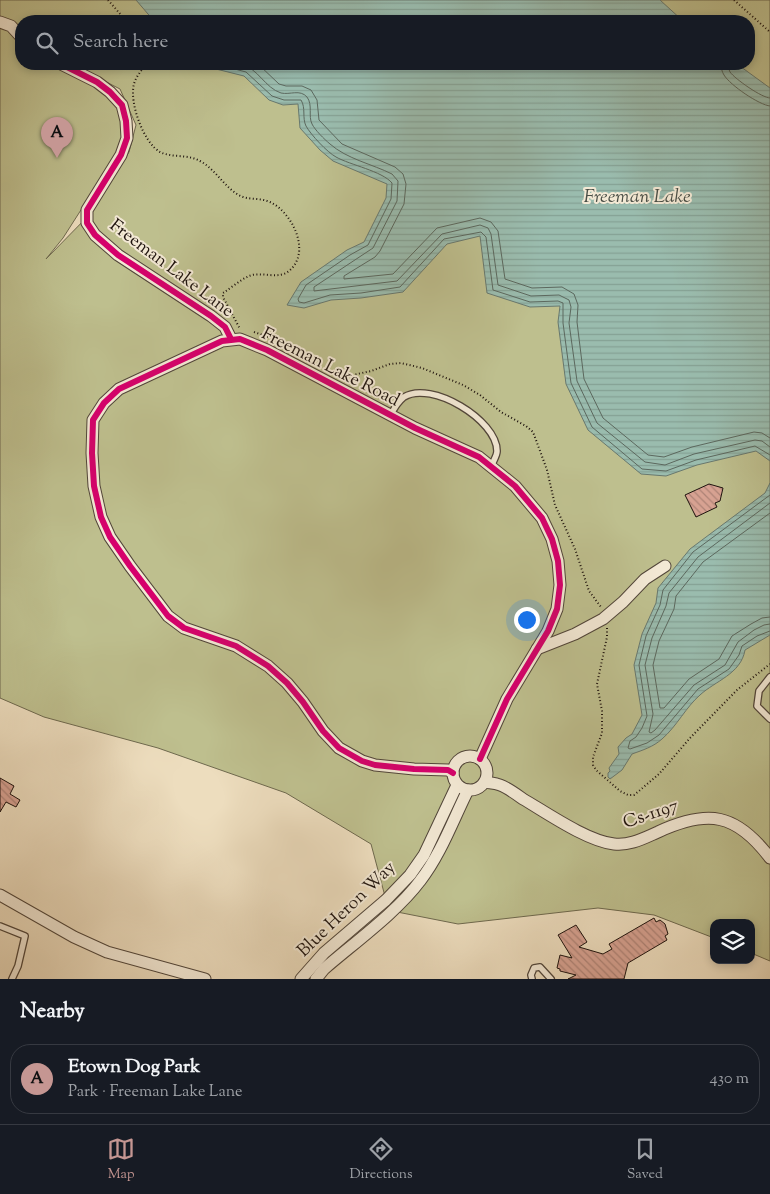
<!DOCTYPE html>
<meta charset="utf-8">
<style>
body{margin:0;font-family:"Sorts Mill Goudy",serif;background:#20242c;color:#f1f3f6}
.controls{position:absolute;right:15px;bottom:15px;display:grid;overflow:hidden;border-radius:10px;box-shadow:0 2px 8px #0003}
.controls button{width:45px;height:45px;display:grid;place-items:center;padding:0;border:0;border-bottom:1px solid #363941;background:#171b24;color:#f1f3f6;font:25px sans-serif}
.you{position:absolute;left:526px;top:619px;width:18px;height:18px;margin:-12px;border:4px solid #fff;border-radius:50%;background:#1a73e8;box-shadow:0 0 0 8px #1a73e833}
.badge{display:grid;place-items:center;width:32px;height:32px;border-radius:50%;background:#c59692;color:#111;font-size:16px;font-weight:700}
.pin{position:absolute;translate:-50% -41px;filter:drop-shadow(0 1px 2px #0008)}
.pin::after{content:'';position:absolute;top:26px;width:18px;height:15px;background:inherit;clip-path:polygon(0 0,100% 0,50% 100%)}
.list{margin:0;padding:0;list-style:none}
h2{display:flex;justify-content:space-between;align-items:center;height:65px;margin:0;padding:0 20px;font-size:21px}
h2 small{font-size:16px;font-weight:400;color:#9ea1a6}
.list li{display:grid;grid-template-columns:32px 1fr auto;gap:15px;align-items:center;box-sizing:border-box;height:70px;margin:0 10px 10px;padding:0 10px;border:1px solid #363941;border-radius:20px}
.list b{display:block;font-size:19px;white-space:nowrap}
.list p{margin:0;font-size:16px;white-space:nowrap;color:#9ea1a6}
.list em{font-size:16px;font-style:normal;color:#9ea1a6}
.icon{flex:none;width:28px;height:28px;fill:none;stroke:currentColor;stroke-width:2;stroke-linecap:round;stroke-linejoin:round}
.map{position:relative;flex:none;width:770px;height:979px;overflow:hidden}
.search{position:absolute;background:#171b24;box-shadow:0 2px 8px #0003;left:15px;right:15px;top:15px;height:55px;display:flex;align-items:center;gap:12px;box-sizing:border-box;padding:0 18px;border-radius:20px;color:#9ea1a6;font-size:19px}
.sheet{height:145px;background:#171b24}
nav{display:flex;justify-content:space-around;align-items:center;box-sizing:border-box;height:70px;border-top:1px solid #363941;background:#171b24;font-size:14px;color:#9ea1a6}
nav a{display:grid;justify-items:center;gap:2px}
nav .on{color:#c59692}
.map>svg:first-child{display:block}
.green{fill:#bebf8e;stroke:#6e694e}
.water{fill:url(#water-rules);stroke:#68786e}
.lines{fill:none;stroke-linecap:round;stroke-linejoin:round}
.shore{stroke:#5c685e;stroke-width:1}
.building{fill:url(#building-back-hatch);stroke:#1e130e}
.service-casing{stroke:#52463a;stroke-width:8}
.minor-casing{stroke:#52463a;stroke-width:13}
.path{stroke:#1e130e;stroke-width:2;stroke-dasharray:1 2.5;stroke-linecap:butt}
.service{stroke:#f3e9d5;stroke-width:5.5}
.minor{stroke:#f3e9d5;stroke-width:11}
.cycleway-casing{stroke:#f3e9d5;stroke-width:9}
.cycleway{stroke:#d6006c;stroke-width:6}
.labels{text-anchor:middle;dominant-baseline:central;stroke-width:4;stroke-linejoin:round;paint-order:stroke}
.street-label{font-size:18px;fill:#1e130e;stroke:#f3e9d5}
.water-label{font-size:19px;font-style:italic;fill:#494e46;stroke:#f3e9d5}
</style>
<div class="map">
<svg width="770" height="979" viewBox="0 0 770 979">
<defs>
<pattern id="water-rules" width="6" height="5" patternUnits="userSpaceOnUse" patternTransform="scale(1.25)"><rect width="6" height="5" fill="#9abcae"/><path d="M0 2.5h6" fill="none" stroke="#84a194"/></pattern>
<pattern id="building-back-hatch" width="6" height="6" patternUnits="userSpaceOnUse" patternTransform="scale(1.25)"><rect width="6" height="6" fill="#d7a292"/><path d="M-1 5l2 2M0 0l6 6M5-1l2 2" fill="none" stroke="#ae8376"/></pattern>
</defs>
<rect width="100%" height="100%" fill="#edddbe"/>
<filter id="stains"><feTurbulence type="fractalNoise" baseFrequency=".004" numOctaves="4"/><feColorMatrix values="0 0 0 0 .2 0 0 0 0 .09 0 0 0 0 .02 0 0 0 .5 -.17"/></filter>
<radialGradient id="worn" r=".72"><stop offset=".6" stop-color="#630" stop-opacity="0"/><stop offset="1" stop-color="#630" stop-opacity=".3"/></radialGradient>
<polygon class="green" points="0,0 770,0 770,961 751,953 751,923 714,923 714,938 654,915 598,908 458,924 392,911 386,900 371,844 286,793 158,748 44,717 0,698 0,22 21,37 21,64 61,64 122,105 127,138 63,238 46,259 92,212 129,152 136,125 120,89 71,64 749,64 749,21 21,21 21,30 0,18"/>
<g class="water">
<polygon points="136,0 660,0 683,21 154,21"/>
<polygon points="196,64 737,64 770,88 770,461 756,451 697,465 666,476 641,474 588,430 566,384 558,322 560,306 530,307 487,293 480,236 447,244 403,292 361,298 331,300 304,308 287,305 301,282 347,250 364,242 386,198 387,184 333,161 320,150 300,128 298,104 283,105 269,100 244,76"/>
<path d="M770,483V635L745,650C741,674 715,681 700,695C686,707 677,726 662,739C653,747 643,750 632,754L622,770L610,779L608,777V773L610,771L609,768L619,754L618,747L626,738L632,734L642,715L634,665L642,634L656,603L658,588L690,549L765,493Z"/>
</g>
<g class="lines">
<g class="shore">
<path d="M216,64L246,72L272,96L284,100H301C306,108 302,118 306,126C311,135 327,152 336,157C350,165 382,171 392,183L391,199L368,245L350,255L306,285L298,299L299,302L304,303L330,295L361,293L400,287L444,239L481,232L486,237L493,290L530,302L558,301L563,303V323L571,383L592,427L642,469L666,471L696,460L755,446L770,455"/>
<path d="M241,64C258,68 265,88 281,93C290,95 300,89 307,97C313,105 308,116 312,124C315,130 324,139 330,144C347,159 372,164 392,174L398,181L397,201L373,248L314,287V291L397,281L442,234L480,225L488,228L491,234L498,285L531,296L559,295L569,300L571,307L569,323L577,381L597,423L645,462L665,465L694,454L755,440L762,441L770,447"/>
<polyline points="258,64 279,84 286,86 302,86 311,90 317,100 319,120 342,144 395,167 403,174 406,184 404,204 380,251 375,257 344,276 344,279 393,274 437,228 480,218 491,222 498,231 505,279 532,288 562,287 574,294 578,305 577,322 584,379 603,418 648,455 664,457 692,447 754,432 762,433 770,438"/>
<path d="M721,64C721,68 722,72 724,75C730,85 759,105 770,106"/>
<path d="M729,64C729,67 728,68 730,72C735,79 762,98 770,98"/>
<polyline points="770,495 693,552 663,590 660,605 646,636 639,665 647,716 642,728 636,737 630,741 628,748 630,749 647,743 659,735 698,689 729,669 739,655 742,646 757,636 770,631"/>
<polyline points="770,503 698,557 669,593 666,606 652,638 645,665 653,714 649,732 651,733 655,730 694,685 725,665 738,642 754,630 764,625 770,624"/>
<polyline points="770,513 703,562 676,596 674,609 659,641 653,665 660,708 664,708 689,679 719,659 732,636 751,624 762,618 770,617"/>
</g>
</g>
<g class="building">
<polygon points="709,484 723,488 720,501 715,503 717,507 696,517 685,495"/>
<polygon points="0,778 14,786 10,794 20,800 16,807 6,802 0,812"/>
<polygon points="654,918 656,922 660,920 665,924 668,934 665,936 667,940 628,963 624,979 568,979 576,975 560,971 560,969 557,968 560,955 572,958 558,935 576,925 587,942 579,947 603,954 612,949 609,944"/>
</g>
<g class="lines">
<g class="service-casing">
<g id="service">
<path d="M391,415C394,408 398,402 404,397C431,380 497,420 497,451C497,456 493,461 492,465"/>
<polyline points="770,677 759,691 757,706 770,719"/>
<polyline points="0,926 25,936 18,966 12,979"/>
<polyline points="532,979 531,975 534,968 540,967 551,979"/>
</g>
</g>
<g class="minor-casing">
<g id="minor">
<polyline points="0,22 11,26 21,37"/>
<polyline points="61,64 97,82 110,92 122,105 126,121 127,138 121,155 87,210 87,223 95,235 118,255 211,316 225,327 231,339"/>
<polyline points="537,649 575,634 603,619 623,602 645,579 665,566"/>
<circle cx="470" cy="773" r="17"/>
<polyline points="453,773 448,770 414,769 375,765 362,761 339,748 323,731 303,702 287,683 268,666 236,646 184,628 168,616 130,566 110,537 101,517 94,486 92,453 93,420 104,403 119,389 222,341 240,339 267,350 415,428 479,457 515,486 542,518 552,539 558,561 560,585 557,609 548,631 507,699 480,759"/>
<path d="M485,782C490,783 495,783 500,785C508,788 516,794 523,799C547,813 587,841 614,844C630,846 644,838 658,832C708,809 736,813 770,858"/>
<polyline points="0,895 74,937 107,952 205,979"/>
<polyline points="301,979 324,953 386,900 410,875 424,855 457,785"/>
<path d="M316,979L324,969C354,943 397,912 420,881C441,854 453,820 468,790"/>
</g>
</g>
<g class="path">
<polyline points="108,0 122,16 125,21"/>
<polyline points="734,0 770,32"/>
<path d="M145,64C142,71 136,76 134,84C129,102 143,142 160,152C172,158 188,154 200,161C215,169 223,185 237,194C247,201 259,197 270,202C292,212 312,252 289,271C278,280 261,271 249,276C240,280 231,288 223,293V297L240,329"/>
<polyline points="254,332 297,347 309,359"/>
<polyline points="335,373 348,376 371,371 390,364 401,363 422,368 463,385 480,395 501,412 526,426 533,432 536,440 547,470 555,505 575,549 589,591 601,607"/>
<polyline points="607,628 607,637 597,684 602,711 602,733 593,757 593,765 596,770 620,791 628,795 634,795 639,791 659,774 690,738 737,690 770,664"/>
</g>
<use href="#service" class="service"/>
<use href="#minor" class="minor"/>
<g class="cycleway-casing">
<g id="cycleway">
<polyline points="61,64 97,82 110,92 122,105 126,121 127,138 121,155 87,210 87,223 95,235 118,255 211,316 225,327 231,339"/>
<polyline points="453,773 448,770 414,769 375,765 362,761 339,748 323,731 303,702 287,683 268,666 236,646 184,628 168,616 130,566 110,537 101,517 94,486 92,453 93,420 104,403 119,389 222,341 240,339 267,350 415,428 479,457 515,486 542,518 552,539 558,561 560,585 557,609 548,631 507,699 480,759"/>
</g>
</g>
<use href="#cycleway" class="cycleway"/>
</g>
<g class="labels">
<g class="street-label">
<text transform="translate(171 269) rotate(37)">Freeman Lake Lane</text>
<text transform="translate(330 368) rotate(27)">Freeman Lake Road</text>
<text transform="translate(651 815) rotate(-19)">Cs-1197</text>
<text transform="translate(347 910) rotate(-44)">Blue Heron Way</text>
</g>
<g class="water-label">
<text x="637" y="197">Freeman Lake</text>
</g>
</g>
<rect width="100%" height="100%" filter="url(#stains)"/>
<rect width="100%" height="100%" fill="url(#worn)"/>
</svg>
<div class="controls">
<button><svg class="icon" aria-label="layers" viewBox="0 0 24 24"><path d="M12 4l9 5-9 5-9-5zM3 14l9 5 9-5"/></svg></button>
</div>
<div class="you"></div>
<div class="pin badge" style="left:57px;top:158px">A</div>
<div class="search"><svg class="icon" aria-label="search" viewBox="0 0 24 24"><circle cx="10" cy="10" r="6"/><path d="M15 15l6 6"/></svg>Search here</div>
</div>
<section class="sheet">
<h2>Nearby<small></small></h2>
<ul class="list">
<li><span class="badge">A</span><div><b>Etown Dog Park</b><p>Park · Freeman Lake Lane</p></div><em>430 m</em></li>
</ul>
</section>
<nav>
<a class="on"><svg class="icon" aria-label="map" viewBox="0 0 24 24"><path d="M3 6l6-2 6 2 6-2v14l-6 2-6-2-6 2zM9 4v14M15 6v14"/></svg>Map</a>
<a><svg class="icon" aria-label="directions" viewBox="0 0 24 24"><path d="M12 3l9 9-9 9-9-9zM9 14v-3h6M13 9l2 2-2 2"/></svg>Directions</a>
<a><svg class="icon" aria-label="saved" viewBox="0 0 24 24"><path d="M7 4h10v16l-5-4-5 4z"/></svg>Saved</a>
</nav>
